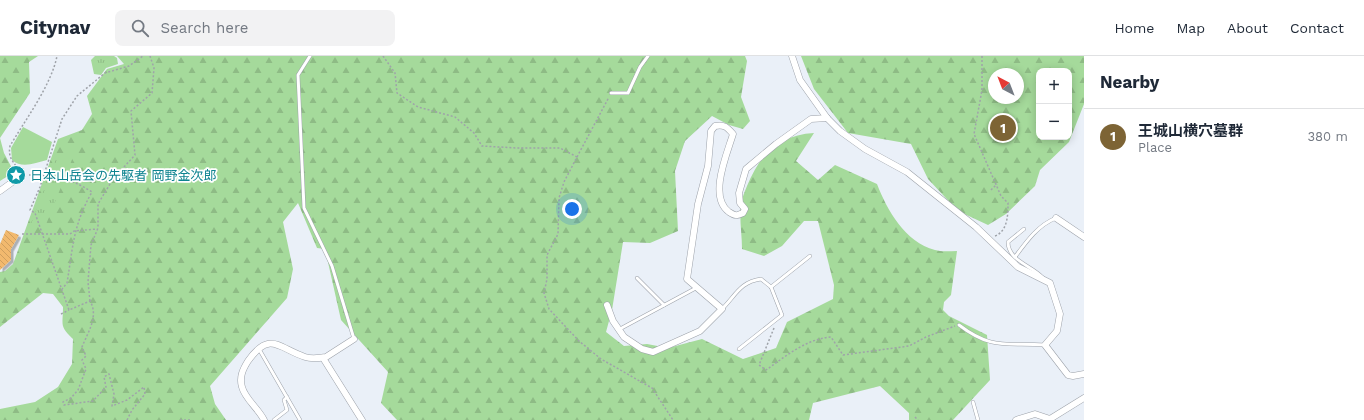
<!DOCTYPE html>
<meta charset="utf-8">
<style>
body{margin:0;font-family:"Work Sans","Noto Sans JP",sans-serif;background:#f2f2f3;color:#1f2937}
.controls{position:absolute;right:12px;top:12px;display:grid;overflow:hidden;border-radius:8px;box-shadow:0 2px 10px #0003}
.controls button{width:36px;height:36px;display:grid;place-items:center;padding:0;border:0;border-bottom:1px solid #e0e1e3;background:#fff;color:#1f2937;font:20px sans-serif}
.compass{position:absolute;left:988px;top:12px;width:36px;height:36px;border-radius:50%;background:#fff;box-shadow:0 2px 10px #0003;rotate:318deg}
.you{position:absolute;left:572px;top:153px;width:14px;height:14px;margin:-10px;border:3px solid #fff;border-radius:50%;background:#1a73e8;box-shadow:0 0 0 6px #1a73e833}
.badge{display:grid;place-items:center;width:26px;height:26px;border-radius:50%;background:#7d6435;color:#fff;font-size:13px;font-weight:700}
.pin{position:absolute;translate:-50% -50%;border:2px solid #fff;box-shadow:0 1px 4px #0006}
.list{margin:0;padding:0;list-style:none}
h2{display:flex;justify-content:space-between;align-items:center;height:52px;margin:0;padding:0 16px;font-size:17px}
h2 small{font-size:13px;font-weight:400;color:#747a83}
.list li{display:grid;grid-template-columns:26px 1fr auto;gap:12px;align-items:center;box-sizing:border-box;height:56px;padding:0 16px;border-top:1px solid #e0e1e3}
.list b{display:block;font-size:15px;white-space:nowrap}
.list p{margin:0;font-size:13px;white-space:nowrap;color:#747a83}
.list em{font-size:13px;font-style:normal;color:#747a83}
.icon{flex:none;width:22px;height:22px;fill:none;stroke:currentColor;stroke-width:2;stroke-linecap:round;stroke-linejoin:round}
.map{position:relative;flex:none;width:1084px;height:364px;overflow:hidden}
header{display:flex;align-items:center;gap:24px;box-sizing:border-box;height:56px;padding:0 20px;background:#fff;border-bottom:1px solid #e0e1e3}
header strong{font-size:19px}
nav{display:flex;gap:22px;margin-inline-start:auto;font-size:14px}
.search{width:280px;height:36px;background:#f2f2f3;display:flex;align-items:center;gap:10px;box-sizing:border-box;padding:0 14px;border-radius:8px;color:#747a83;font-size:15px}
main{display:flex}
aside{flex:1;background:#fff}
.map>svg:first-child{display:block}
.grass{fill:#a5da9b}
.forest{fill:url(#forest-firs);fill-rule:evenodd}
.park{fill:url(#park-tufts)}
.building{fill:url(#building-back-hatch);filter:url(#shadow)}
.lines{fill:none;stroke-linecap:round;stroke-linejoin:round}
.lane-casing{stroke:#9ca1a9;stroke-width:4}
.street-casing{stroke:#9ca1a9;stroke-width:7}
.path{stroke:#9fa3a9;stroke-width:1.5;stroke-dasharray:2 2;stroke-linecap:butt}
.lane{stroke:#fff;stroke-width:3}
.street{stroke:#fff;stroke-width:6}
.labels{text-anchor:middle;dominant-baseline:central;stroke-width:3.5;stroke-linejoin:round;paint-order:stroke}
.culture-label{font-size:13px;fill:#0d838f;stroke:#fff;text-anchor:start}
</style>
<header>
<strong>Citynav</strong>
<div class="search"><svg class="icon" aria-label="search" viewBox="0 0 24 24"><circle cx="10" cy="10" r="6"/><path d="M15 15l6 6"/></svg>Search here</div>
<nav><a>Home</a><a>Map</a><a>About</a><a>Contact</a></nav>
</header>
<main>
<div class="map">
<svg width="1084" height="364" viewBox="0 0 1084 364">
<defs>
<pattern id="forest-firs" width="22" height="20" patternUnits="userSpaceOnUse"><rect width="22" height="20" fill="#a5da9b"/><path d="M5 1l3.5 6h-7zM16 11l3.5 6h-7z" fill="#8ebb85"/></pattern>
<pattern id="park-tufts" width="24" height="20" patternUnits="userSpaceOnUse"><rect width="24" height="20" fill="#a5da9b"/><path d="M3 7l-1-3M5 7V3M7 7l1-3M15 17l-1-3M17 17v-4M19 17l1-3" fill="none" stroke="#8ebb85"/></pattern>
<pattern id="building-back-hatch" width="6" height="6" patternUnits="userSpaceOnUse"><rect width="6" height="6" fill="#f2b96e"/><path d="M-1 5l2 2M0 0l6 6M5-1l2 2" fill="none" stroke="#cf9f5f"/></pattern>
<filter id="shadow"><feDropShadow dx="2.5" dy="2.5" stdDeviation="0" flood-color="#0004"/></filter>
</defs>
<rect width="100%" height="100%" fill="#eaf0f8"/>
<path class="grass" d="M23,71L52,86L47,104C35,107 22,113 12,104L11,92Z"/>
<g class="forest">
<polygon points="0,0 38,0 29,6 30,37 0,82 4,97 14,116 0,125"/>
<path d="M117,0H745L747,5L741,41L750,65L743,73L729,69L712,60L685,85L675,115L678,175L650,187L623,186L612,254L606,276L624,290L647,288L668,292L702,283L743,303L776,292L787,266L833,243L834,229L818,165H804L782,190L764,200L742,193C742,178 739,162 741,147C742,142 745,135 747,130C760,98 779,79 814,77L796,105L818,124L835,109L877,128C887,154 905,186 935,194C941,196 950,195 957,195L951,239L944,246L943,254L949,260L987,279L990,324L953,364H909V357L880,330L813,347L809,364H397L381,347L388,316L341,264L325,193L317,192L298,147L283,166L293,213L287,242L210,330L215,348L226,364H0V353L35,346L58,331L72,308L73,283C59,270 63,269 63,251L53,238L43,237L0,271V216L5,215L13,208L58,83L82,74L92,58L87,40L107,13L124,8Z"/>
<path d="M801,0H1084V48L1069,86L1040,114L1035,130L1006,158L988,169L958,155L928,123L911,88L848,77L814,33ZM1039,15H1069V81H1039ZM994,18H1018V42H994Z"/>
</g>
<g class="park">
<polygon points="95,0 114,0 117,2 118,8 106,12 101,19 94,18 91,4"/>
<polygon points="58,98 73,101 45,171 31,167"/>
</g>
<polygon class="building" points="6,174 19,179 11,193 11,204 0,214 0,188"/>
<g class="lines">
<g class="lane-casing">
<g id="lane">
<polyline points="310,0 298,19 304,152 332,210 354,283"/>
<polyline points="611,37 628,37 640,11 648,0"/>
<path d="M1024,173L1008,186C1008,205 1033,210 1043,222"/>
<path d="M1015,201C1026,186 1038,169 1056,162"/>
<polyline points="637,222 664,249"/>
<polyline points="771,231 810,200"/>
<path d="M722,253C736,239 740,226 761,223L771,231L782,259L739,293"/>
<path d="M959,269C993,295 1007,286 1045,289"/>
<polyline points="618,274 696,232"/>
<polyline points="259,293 300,364"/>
<polyline points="973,346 978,364"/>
<polyline points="274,364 287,354 284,344 287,341"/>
</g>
</g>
<g class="street-casing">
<g id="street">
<polyline points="792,0 800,24 827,62 840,75 865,93 907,116 976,171 1018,211 1050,227 1060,258 1057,275 1045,289 1068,319 1073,320 1084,318"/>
<polyline points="0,135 22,119"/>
<polyline points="1056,162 1084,181"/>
<path d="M607,249L613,265L624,281L642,293L653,296L700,275L722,253L687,223L698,148L708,110L711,75L715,70C724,68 727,71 733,78C727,98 708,141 729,156C735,160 737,160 743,157L745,153L740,147L739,137L746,113L776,88L811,63L827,62"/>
<polyline points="323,302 362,364"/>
<path d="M264,364C259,353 245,343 242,331C239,321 243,313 248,305C270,274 278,292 305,301C311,303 320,302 326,301L354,283"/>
<polyline points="1016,364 1035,358 1050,363 1084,342"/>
</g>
</g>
<g class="path">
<polyline points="383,0 395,17 397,37 418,51 455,61 474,77 482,90 517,92 560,92 577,101 564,126 559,142 558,178 547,199 547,223 544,237 549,253 579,285 601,303 652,332 673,364"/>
<path d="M982,0V34L974,78L1001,140L1008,147C1008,158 1008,175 995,180"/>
<polyline points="577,101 609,41"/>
<path d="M18,113C12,104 8,101 10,90C25,64 51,30 57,0"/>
<path d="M29,119C54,118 70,122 92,136C73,169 73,191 67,227L62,233"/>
<polyline points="991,134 997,128"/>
<polyline points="22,178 70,178 74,175 97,173"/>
<polyline points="90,245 88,226 91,189 98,172 98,148 113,123 135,99 131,55 152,37 154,12 150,0"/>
<polyline points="61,258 69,254"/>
<path d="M774,272L759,309L766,314C786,300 806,283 831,281L843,299L909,290L926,281L955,270"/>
<polyline points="915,361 918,364"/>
<path d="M127,364L132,354L145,338L144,331L127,344L112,350L114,338L109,318L104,321L106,331L93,345L64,349L63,346L71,342L78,334L86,313L82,304L86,300L82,291C88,276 99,260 90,245L69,254L35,157L30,154L40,131L62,63L77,40L105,17L129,10L143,0"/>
<polyline points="180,364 190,364"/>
</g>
<use href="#lane" class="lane"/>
<use href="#street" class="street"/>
</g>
<defs>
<g id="sight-disc" transform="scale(1)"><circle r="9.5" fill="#0f9aa8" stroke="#fff"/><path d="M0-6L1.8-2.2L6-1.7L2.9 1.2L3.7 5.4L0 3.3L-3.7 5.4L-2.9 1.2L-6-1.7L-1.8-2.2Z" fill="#fff"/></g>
</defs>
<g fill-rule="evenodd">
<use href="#sight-disc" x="16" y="119"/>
</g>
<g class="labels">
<g class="culture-label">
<text x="30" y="119">日本山岳会の先駆者 岡野金次郎</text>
</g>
</g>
</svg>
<div class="controls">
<button>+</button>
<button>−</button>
</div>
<svg class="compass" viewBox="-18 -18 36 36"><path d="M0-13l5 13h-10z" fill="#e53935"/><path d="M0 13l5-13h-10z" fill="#747a83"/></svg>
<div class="you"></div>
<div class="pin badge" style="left:1003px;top:72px">1</div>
</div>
<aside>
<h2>Nearby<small></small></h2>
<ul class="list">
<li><span class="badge">1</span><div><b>王城山横穴墓群</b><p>Place</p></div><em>380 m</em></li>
</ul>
</aside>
</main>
